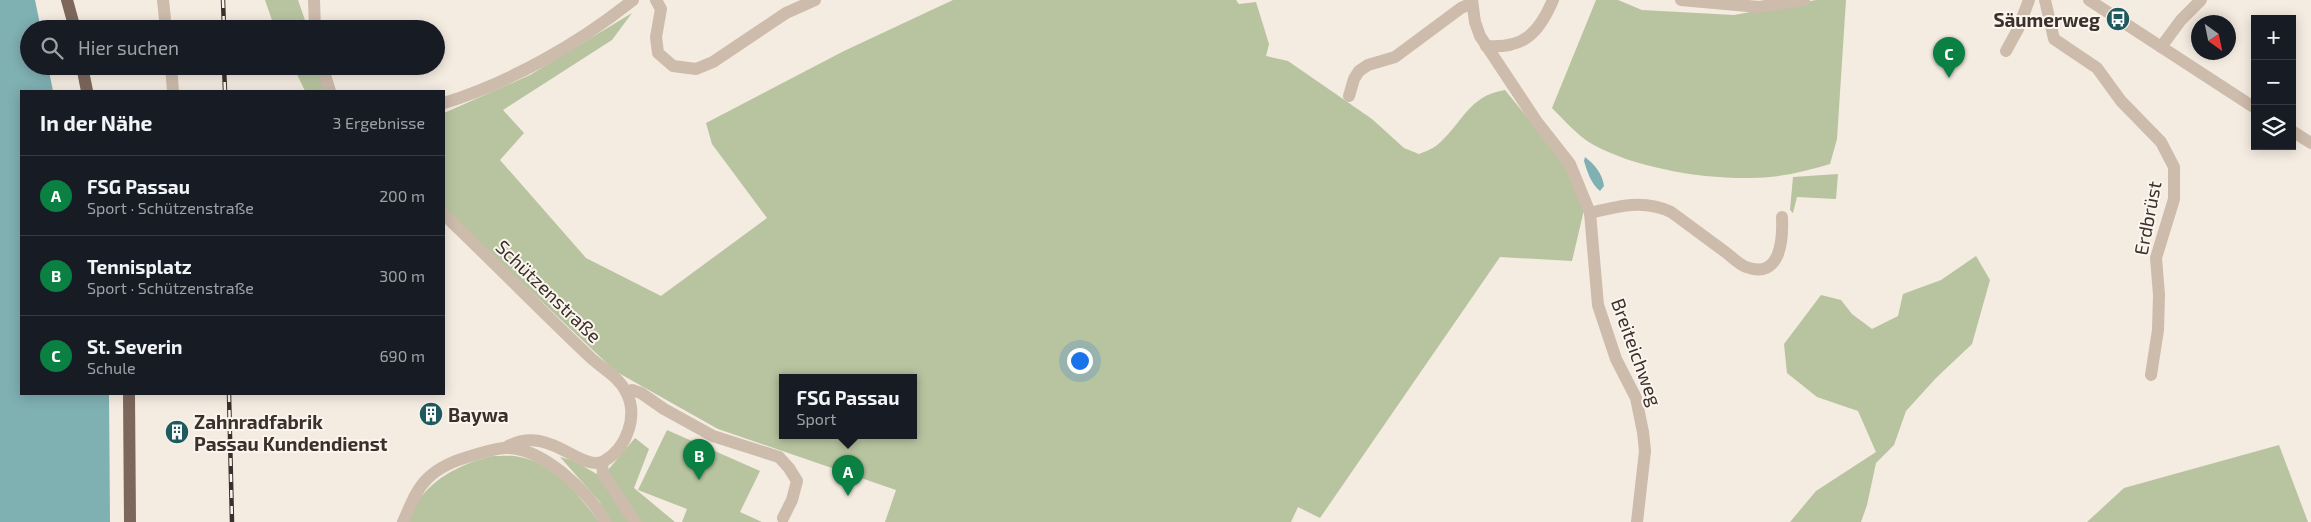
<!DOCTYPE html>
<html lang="de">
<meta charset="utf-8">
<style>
body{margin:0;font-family:"Exo 2",sans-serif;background:#20242c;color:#f1f3f6}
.controls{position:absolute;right:15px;top:15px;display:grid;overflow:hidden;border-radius:0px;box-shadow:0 2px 12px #0003}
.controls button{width:45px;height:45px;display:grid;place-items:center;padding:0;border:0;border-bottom:1px solid #363941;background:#171b24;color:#f1f3f6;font:25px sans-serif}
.compass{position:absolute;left:2191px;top:15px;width:45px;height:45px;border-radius:50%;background:#171b24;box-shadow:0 2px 12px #0003;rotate:147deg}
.you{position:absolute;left:1079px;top:360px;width:18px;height:18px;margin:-12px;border:4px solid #fff;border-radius:50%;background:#1a73e8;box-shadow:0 0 0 8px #1a73e833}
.badge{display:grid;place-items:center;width:32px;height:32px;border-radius:50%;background:#0b8043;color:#fff;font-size:16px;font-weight:700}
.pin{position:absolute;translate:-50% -41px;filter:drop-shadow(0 1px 2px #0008)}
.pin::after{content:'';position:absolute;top:26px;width:18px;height:15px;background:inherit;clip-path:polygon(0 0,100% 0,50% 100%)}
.popup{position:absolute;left:779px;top:374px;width:138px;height:65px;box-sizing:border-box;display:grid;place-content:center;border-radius:0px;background:#171b24;filter:drop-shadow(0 1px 4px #0005);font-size:16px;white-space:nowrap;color:#9ea1a6}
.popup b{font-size:19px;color:#f1f3f6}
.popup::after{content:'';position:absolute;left:50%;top:100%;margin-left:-10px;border:10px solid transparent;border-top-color:#171b24}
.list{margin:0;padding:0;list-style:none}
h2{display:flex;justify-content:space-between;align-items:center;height:65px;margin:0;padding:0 20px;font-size:21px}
h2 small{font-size:16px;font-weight:400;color:#9ea1a6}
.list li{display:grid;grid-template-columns:32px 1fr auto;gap:15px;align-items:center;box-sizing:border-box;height:80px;padding:0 20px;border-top:1px solid #363941}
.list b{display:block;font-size:19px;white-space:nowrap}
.list p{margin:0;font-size:16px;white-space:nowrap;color:#9ea1a6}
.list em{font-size:16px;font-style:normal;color:#9ea1a6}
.icon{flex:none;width:28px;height:28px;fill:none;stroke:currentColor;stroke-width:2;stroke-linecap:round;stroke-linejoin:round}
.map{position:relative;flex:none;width:2311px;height:522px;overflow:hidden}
.search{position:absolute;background:#171b24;box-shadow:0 2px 12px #0003;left:20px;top:20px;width:425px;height:55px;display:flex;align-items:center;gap:12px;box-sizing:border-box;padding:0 18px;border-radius:28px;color:#9ea1a6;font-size:19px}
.panel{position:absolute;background:#171b24;box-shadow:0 2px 12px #0003;left:20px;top:90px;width:425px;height:305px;border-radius:0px}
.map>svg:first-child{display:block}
.green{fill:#b8c4a0;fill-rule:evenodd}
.water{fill:#7fb0b2}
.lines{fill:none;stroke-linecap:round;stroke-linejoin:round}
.minor{stroke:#cdbbac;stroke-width:12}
.major{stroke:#7d675c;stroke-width:12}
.rail-casing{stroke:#3b302b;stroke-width:4.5}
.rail{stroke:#fbf5ee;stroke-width:2.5;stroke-dasharray:8;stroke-linecap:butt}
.labels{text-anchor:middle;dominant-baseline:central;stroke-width:4;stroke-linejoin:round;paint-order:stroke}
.poi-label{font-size:19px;font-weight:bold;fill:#3b302b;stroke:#fbf5ee;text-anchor:start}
.street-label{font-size:19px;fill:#3b302b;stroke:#fbf5ee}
</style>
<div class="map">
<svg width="2311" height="522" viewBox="0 0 2311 522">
<rect width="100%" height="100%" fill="#f4ebe1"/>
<g class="green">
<polygon points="265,0 298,0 308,29 275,29"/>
<path d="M953,0H1236L1239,4L1256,2L1269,44L1266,56L1288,61L1372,119L1404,148L1419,154C1424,152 1432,149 1436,146C1462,125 1467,96 1505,90L1563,161L1584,210L1572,261L1500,257L1320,518L1298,507L1291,522H885L896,490L718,429L615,371L444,209V113L530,75L632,13L612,40L503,110L524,133L500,160L586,258L661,296L767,218L712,144L706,123L844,51ZM783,377H913V435H783Z"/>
<path d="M1596,0H1618L1642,10L1734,15L1816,0H1846L1837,139L1830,164C1810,170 1790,175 1770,177C1718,182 1638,170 1592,144C1577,135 1565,121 1552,108Z"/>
<polygon points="293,66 317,66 324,91 305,91"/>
<polygon points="1838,174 1836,199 1797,197 1793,213 1790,210 1793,177"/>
<polygon points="1976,256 1990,280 1972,344 1936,378 1906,411 1894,445 1876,463 1867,505 1861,522 1790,522 1816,491 1876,452 1858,411 1817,397 1787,373 1784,344 1821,295 1841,300 1852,314 1872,329 1898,316 1903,294 1941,280"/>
<polygon points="667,430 760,471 740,512 762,522 682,522 687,509 638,490"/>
<polygon points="635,438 649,449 634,488 675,522 611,522 599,501 560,457 574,461 602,477"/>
<polygon points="2279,445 2308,522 2087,522 2124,488"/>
<path d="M493,456C501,456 512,455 520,457C555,464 579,495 599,522H407C421,484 455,465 493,456Z"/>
</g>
<g class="water">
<polygon points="0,0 35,0 41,29 29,29 29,66 48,66 53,91 21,91 21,394 109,394 110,522 0,522"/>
<path d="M1585,157C1595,165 1602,173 1604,186L1600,191C1591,184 1587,171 1584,161Z"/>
</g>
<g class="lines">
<g class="minor">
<polyline points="163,0 166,29"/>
<polyline points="314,0 315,29"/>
<polyline points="656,0 661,9 656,37 658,53 673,66 696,69 713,62 786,13 815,0"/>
<polyline points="1472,0 1475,22 1480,36 1537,122 1570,164 1590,213 1598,305 1616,359 1636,398 1643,432 1645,451 1637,522"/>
<polyline points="1681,0 1759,7 1804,0"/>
<polyline points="2045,0 2054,39 2097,68 2121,101 2161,142 2174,167 2174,199 2156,258 2159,295 2158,330 2151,375"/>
<polyline points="2089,0 2255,108"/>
<path d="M1486,46C1524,49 1539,33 1553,0"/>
<polyline points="2161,47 2181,20 2201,0"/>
<polyline points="2006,51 2018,29 2029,0"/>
<polyline points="171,66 173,91"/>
<polyline points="322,66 330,91"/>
<polyline points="1349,96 1354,79 1359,71 1368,65 1395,57 1461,8 1472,3"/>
<path d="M444,103C511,82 578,44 633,0"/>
<polyline points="2292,131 2311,143"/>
<path d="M1590,213C1618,206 1644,199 1671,212C1689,225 1706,238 1724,251C1731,256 1738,264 1746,267C1781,280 1783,239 1782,217"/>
<path d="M444,215C494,262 541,311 591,358C603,369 619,377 626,392C639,416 626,449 604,461C581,474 548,421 505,448"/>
<polyline points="627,393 632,390 641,393 664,409 713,436 779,457 789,468 797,481 792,500 783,518"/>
<polyline points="602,463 603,474 635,522"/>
<path d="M403,522C410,507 415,491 427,479C438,468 456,460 471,456C481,453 493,449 504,448C541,446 589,491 605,522"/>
</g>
<g class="major">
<polyline points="67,0 75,29"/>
<polyline points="82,66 87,91"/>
<polyline points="129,394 130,522"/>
</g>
<g class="rail-casing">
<g id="rail">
<polyline points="223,0 224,29"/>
<polyline points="224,66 225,91"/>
<polyline points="229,394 232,522"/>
</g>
</g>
<use href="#rail" class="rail"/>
</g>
<defs>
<g id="bus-disc" transform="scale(1.25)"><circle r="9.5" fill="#1f5a5e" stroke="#fbf5ee"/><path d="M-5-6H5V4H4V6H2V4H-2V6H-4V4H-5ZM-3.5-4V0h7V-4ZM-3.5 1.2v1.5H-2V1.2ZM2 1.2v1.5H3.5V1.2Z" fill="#fff"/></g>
<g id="building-disc" transform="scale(1.25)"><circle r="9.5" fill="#1f5a5e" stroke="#fbf5ee"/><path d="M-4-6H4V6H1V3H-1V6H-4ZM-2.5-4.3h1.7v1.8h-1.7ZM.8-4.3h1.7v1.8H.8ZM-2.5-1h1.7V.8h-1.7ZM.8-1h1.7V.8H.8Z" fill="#fff"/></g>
</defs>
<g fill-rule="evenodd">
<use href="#bus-disc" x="2118" y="19"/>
<use href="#building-disc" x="431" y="414"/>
<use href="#building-disc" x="177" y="432"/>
</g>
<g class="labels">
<g class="poi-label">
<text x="2100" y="19" text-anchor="end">Säumerweg</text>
<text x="448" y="414">Baywa</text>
<text x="194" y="421">Zahnradfabrik<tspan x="194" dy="22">Passau Kundendienst</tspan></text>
</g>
<g class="street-label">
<text transform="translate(2147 218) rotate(-79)">Erdbrüst</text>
<text transform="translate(549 291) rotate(44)">Schützenstraße</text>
<text transform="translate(1637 352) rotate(70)">Breiteichweg</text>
</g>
</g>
</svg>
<div class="controls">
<button>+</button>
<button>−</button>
<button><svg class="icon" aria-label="layers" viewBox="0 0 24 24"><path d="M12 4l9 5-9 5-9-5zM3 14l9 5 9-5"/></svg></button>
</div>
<svg class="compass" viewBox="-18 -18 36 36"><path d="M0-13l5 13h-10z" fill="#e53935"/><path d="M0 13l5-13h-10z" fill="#9ea1a6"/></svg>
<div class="you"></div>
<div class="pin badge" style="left:848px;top:496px">A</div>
<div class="popup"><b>FSG Passau</b>Sport</div>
<div class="pin badge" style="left:699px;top:480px">B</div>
<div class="pin badge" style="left:1949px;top:78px">C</div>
<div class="search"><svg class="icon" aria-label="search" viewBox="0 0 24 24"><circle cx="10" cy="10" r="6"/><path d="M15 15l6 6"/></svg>Hier suchen</div>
<section class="panel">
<h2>In der Nähe<small>3 Ergebnisse</small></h2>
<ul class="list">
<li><span class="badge">A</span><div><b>FSG Passau</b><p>Sport · Schützenstraße</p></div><em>200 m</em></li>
<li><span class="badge">B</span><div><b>Tennisplatz</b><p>Sport · Schützenstraße</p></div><em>300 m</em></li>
<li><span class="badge">C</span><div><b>St. Severin</b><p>Schule</p></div><em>690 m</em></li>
</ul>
</section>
</div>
